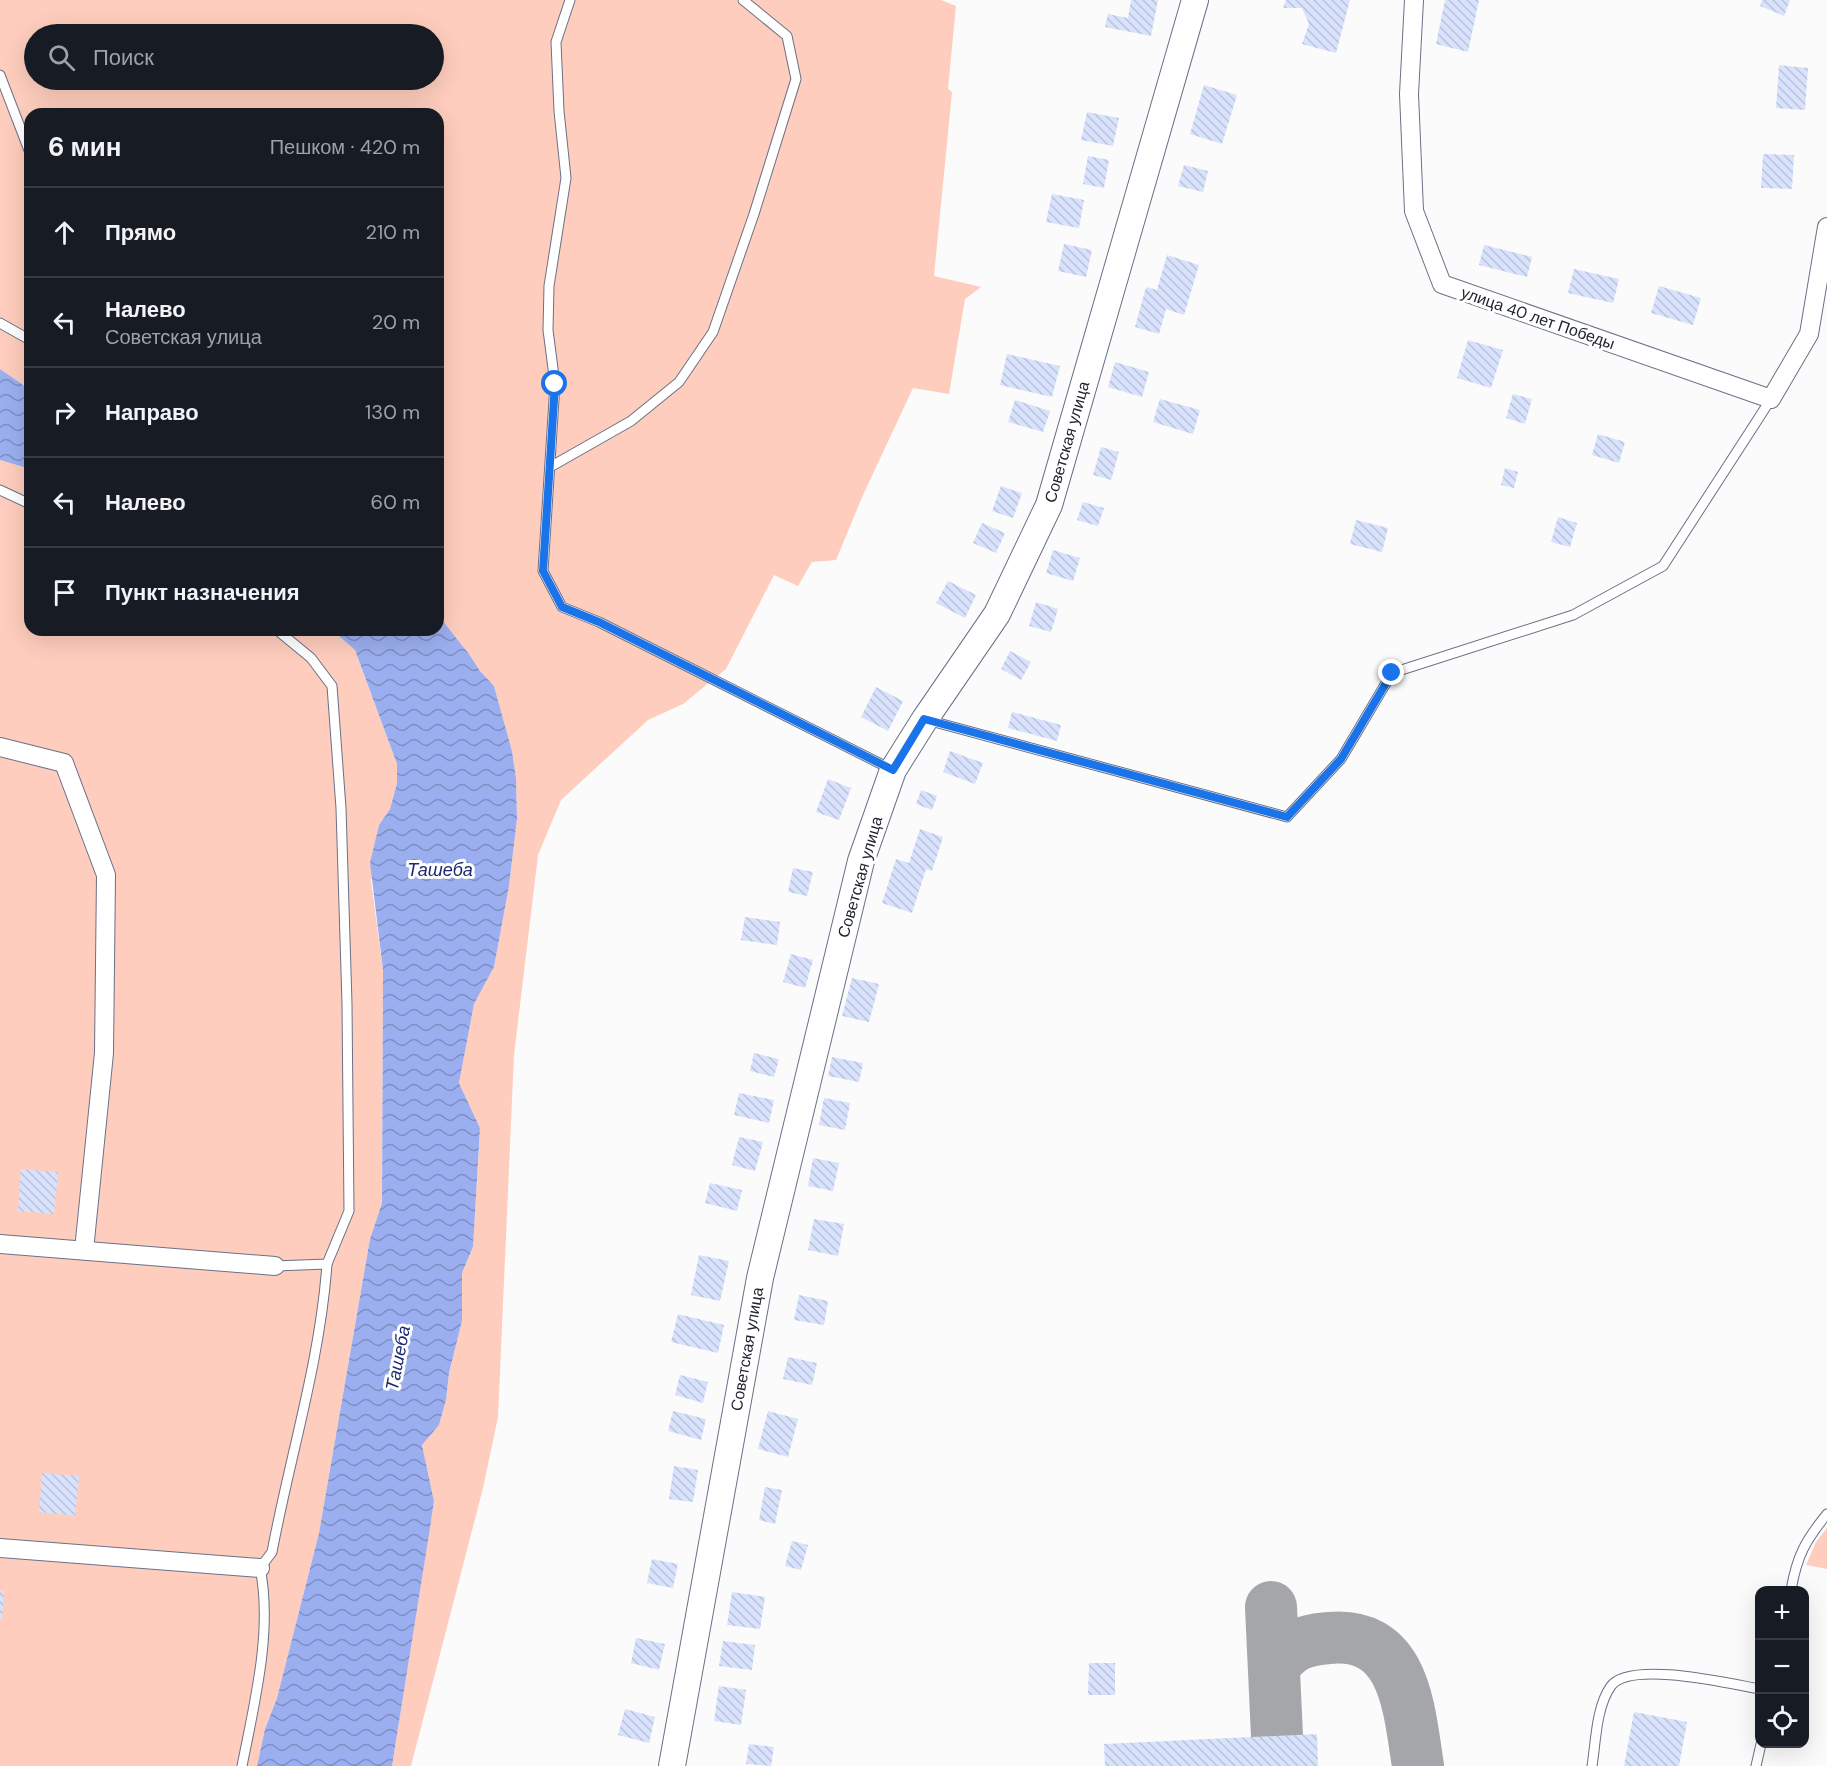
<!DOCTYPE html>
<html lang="ru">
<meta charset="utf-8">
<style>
body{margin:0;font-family:"DM Sans",sans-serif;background:#242831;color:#f1f3f6}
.controls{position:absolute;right:18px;bottom:18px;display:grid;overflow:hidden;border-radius:12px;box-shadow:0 6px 24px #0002}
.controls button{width:54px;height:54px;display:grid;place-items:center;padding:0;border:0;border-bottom:2px solid #363941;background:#171b24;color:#f1f3f6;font:30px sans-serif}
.stop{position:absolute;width:18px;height:18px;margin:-14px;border:4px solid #1a73e8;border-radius:50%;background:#fff}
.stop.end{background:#1a73e8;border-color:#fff;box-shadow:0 2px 6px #0008}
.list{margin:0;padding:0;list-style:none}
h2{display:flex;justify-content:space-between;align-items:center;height:78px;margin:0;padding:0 24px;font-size:26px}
h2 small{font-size:20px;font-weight:400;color:#9ea1a6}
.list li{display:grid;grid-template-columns:39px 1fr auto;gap:18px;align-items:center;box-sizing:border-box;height:90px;padding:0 24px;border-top:2px solid #363941}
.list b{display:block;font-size:22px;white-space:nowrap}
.list p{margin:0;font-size:20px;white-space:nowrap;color:#9ea1a6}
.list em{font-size:20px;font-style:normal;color:#9ea1a6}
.icon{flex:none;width:33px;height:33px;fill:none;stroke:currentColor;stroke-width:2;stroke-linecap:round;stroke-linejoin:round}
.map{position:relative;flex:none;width:1827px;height:1766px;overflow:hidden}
.search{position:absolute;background:#171b24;box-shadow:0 6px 24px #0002;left:24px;top:24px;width:420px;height:66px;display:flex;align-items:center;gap:15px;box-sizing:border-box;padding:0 21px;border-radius:33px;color:#9ea1a6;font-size:22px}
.panel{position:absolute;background:#171b24;box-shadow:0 6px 24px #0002;left:24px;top:108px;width:420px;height:528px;border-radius:18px}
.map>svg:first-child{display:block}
.grass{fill:#fecdbd;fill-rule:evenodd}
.water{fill:url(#water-waves)}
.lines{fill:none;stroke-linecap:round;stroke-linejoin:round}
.taxiway{stroke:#a4a6a9;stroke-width:52}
.building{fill:url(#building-back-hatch)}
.lane-casing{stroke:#697187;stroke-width:11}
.street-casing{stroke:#697187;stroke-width:20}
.secondary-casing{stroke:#697187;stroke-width:28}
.lane{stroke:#fff;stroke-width:9}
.street{stroke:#fff;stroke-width:18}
.secondary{stroke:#fff;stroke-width:26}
.route{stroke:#1a73e8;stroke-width:8}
.labels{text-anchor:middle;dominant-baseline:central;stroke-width:6;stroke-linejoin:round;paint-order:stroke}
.street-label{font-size:16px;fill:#21252e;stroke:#fff}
.water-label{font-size:18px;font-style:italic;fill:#1b2770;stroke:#fff}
</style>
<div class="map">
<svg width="1827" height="1766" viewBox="0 0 1827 1766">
<defs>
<pattern id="water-waves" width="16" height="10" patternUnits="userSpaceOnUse" patternTransform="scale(1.5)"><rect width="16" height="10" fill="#9baff0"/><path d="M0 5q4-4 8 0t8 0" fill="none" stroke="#7e8ec3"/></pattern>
<pattern id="building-back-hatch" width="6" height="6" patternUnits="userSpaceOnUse" patternTransform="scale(1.5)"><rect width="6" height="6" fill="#d9e2fd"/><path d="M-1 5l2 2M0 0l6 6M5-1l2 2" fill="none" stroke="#bac2d9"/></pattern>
</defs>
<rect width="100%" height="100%" fill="#fbfbfb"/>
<g class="grass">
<path d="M0,0H941L956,6L948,89L952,92L934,276L981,287L965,299L949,394L913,388L863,495L836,560L812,562L798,586L774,575L726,669L683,704L648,720L561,800L538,855L514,1055L498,1417L483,1488L411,1766H392L434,1501L422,1445L439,1425L446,1400L449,1373L462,1321V1273L473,1247L480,1128L459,1083L474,1004L494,967L509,886L517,819L516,778L512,751L494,686L480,671L469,654L438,615V114H30V391L22,384L0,369ZM34,34H434V80H34Z"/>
<polygon points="0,460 30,469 30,630 332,630 355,650 397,764 397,783 390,809 379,825 371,881 383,970 382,1203 370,1239 319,1533 277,1698 265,1729 257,1766 0,1766"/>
<polygon points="1827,1528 1827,1569 1806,1565 1816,1542"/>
</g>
<g class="water">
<polygon points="0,369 22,384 30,391 30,469 0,460"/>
<polygon points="438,615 469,654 480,671 494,686 512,751 516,778 517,819 509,886 494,967 474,1004 459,1083 480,1128 473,1247 462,1273 462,1321 449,1373 446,1400 439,1425 422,1445 434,1501 430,1528 392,1766 257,1766 265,1729 277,1698 319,1533 370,1239 382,1203 383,970 370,863 379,825 390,809 397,783 397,764 355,650 332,630 438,630"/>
</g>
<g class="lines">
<g class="taxiway">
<polyline points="1271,1607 1277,1736"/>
<path d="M1274,1666C1290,1645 1303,1640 1329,1638C1406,1631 1409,1710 1418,1766"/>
</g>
</g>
<g class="building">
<polygon points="1131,0 1158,0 1151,36 1105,27 1108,14 1128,18"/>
<polygon points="1286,0 1350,0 1336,53 1302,44 1309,24 1302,8 1283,8"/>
<polygon points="1445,0 1479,0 1468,52 1436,44"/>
<polygon points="1762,0 1790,0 1784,16 1760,6"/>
<polygon points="1779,65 1808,68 1805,110 1776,108"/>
<polygon points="1204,85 1237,95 1222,144 1190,134"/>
<polygon points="1087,112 1119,118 1113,146 1081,140"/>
<polygon points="1763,154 1794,155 1792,189 1761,188"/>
<polygon points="1088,156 1109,160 1104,188 1083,184"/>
<polygon points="1184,165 1208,171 1203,192 1178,186"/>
<polygon points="1052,194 1084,200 1079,228 1046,222"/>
<polygon points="1064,244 1092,250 1086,277 1058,271"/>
<polygon points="1484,245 1532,257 1527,277 1479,265"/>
<polygon points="1167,255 1199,265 1184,315 1166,309 1159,334 1135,327 1146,287 1157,290"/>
<polygon points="1574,269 1619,279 1613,303 1568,293"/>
<polygon points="1659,286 1701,298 1693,325 1651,313"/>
<polygon points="1468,340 1503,350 1491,388 1457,378"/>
<polygon points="1007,354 1060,366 1052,397 1000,385"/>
<polygon points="1115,362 1149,372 1142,397 1108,387"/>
<polygon points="1513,394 1532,399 1525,424 1506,418"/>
<polygon points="1160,399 1200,410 1193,434 1153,422"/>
<polygon points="1015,400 1050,411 1043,432 1008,422"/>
<polygon points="1598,434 1625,442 1619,463 1592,455"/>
<polygon points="1101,447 1119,452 1111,480 1093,475"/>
<polygon points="1505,468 1518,472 1514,488 1501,485"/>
<polygon points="1001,486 1022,493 1013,518 992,511"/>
<polygon points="1083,502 1104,508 1098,526 1077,520"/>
<polygon points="1558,517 1577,523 1570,547 1551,542"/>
<polygon points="1356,520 1388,528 1382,552 1350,544"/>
<polygon points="982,523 1005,533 996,553 973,543"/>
<polygon points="1053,550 1080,558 1073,581 1046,573"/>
<polygon points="948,581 976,595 965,618 936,603"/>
<polygon points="1036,602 1058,609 1051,632 1029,626"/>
<polygon points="1010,651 1031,662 1021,680 1001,669"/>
<polygon points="876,687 903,701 888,731 861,717"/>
<polygon points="1012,712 1061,725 1057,741 1008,728"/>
<polygon points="950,751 983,763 975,784 943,772"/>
<polygon points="828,779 851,788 839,820 816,812"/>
<polygon points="921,790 937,796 932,810 916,804"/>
<polygon points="920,829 943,837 932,871 926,869 912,913 882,903 896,859 909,863"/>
<polygon points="793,868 813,872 807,896 788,892"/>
<polygon points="745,917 780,922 777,945 741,940"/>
<polygon points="791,954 813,960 805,988 783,982"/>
<polygon points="852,978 879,984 869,1022 842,1016"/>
<polygon points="754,1053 779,1059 774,1077 750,1071"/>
<polygon points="832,1057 863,1063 859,1082 828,1076"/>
<polygon points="739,1093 774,1100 769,1123 734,1115"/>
<polygon points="824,1098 850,1103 845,1130 819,1125"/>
<polygon points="739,1137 763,1142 755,1171 732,1165"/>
<polygon points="813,1158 839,1163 833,1191 808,1186"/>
<polygon points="21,1169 58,1172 54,1214 18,1211"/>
<polygon points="710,1183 742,1190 737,1211 705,1203"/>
<polygon points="814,1219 844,1224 838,1256 808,1250"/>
<polygon points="699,1255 729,1261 720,1301 691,1295"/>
<polygon points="799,1295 828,1301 824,1325 794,1320"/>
<polygon points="678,1314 724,1325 718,1353 671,1342"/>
<polygon points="788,1357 817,1363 812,1385 783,1379"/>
<polygon points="680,1375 708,1382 703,1403 675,1395"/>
<polygon points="673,1411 706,1419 701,1440 668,1431"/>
<polygon points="768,1411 798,1419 788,1457 758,1449"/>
<polygon points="674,1466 698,1470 693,1502 669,1499"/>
<polygon points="42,1473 79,1476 75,1516 39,1512"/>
<polygon points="765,1487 782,1490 775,1524 759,1520"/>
<polygon points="792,1541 808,1545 801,1570 785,1566"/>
<polygon points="652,1559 678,1564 673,1588 647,1583"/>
<polygon points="0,1591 4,1591 2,1620 0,1620"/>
<polygon points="732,1592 765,1597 760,1629 727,1625"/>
<polygon points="636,1638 665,1644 659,1670 631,1663"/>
<polygon points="723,1641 755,1645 752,1670 719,1666"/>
<polygon points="1089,1663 1115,1663 1115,1695 1088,1695"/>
<polygon points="719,1686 746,1690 741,1725 714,1721"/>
<polygon points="625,1709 655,1717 649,1743 618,1735"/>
<polygon points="1634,1712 1687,1722 1679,1766 1624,1766"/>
<polygon points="1317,1734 1318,1766 1105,1766 1104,1744"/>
<polygon points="749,1744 774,1747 771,1766 746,1764"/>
</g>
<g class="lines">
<g class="lane-casing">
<g id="lane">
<polyline points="570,0 556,42 559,111 566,178 549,286 548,330 555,384 543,571 562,607 599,622 891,769"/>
<polyline points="0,75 30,153"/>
<polyline points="0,323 30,340"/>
<polyline points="550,467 631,421 679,382 713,332 754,214 796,79 787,36 743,0"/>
<polyline points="0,490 30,504"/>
<polyline points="927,720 1287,817 1341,759 1392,673 1573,615 1663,566 1771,399"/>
<polyline points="275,1266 327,1264 349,1211 347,1004 341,808 332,686 311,658 277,630"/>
<path d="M1791,1590C1797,1556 1805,1541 1827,1514"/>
<path d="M242,1766C254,1705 273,1630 260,1568L272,1552C290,1456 320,1362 327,1264"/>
<path d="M1592,1766C1596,1741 1596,1707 1611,1686C1630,1660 1731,1684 1760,1689"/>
<polyline points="1756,1766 1761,1744"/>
</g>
</g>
<g class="street-casing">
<g id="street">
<polyline points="1414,0 1409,94 1414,211 1442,284 1771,399 1809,334 1827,227"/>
<polyline points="0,747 64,763 106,875 104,1053 84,1250"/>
<polyline points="0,1244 275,1266"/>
<polyline points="0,1548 260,1568"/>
</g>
</g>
<g class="secondary-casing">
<polyline id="secondary" points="672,1766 760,1278 861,861 893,770 925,719 997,614 1049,505 1195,0"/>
</g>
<use href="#lane" class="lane"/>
<use href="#street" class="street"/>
<use href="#secondary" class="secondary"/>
</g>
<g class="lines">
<polyline class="route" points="555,384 543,571 562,607 599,622 893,770 924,719 1287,817 1341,759 1392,673"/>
</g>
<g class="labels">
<g class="street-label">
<text transform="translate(1538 318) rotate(19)">улица 40 лет Победы</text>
<text transform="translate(1067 442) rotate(-74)">Советская улица</text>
<text transform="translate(860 877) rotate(-74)">Советская улица</text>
<text transform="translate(747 1349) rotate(-80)">Советская улица</text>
</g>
<g class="water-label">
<text x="440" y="870">Ташеба</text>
<text transform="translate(398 1358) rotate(-79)">Ташеба</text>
</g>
</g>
</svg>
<div class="controls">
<button>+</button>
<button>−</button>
<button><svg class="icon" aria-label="locate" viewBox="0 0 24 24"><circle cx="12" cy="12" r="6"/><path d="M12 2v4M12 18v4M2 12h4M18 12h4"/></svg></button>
</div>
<div class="stop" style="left:555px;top:384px"></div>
<div class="stop end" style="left:1392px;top:673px"></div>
<div class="search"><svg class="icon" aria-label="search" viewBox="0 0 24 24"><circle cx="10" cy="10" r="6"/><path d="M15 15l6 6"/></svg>Поиск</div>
<section class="panel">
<h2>6 мин<small>Пешком · 420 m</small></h2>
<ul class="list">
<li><svg class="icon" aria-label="ahead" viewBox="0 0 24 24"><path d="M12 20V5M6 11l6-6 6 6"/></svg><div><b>Прямо</b></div><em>210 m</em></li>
<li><svg class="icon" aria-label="left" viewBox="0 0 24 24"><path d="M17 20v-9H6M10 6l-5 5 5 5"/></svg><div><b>Налево</b><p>Советская улица</p></div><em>20 m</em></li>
<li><svg class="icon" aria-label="right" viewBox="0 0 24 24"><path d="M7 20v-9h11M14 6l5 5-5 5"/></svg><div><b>Направо</b></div><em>130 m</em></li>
<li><svg class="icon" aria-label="left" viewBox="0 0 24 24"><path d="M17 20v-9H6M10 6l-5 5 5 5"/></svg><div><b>Налево</b></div><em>60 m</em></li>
<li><svg class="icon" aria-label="arrive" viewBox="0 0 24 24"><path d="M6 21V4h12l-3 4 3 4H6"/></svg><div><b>Пункт назначения</b></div></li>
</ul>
</section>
</div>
